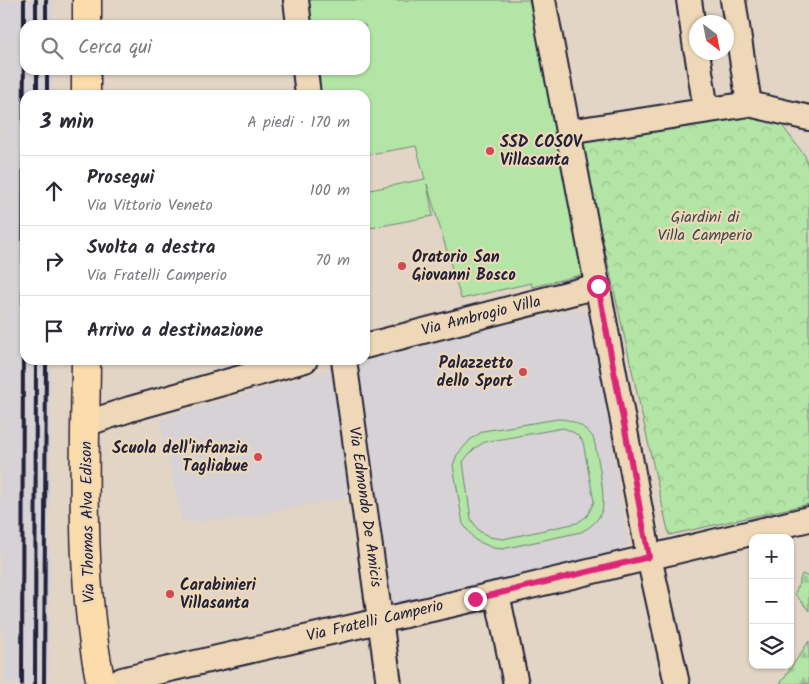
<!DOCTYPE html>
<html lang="it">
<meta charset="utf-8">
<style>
body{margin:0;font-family:Kalam,sans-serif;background:#f2f2f3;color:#2b2b33}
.controls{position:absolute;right:15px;bottom:15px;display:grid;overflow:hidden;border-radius:10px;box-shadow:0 1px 4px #0004}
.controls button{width:45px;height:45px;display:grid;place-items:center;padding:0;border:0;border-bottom:1px solid #e1e1e2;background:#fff;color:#2b2b33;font:25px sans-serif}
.compass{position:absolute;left:689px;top:15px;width:45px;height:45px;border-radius:50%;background:#fff;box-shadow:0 1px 4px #0004;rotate:148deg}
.stop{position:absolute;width:15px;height:15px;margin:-11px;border:4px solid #db2777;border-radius:50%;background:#fff}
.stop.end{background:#db2777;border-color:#fff;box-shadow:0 1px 5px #0008}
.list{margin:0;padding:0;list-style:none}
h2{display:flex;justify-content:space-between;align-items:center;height:65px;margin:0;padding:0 20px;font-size:21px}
h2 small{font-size:16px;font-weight:400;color:#7c7c81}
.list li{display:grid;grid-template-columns:32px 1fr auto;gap:15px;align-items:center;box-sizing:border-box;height:70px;padding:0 20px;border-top:1px solid #e1e1e2}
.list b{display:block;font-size:19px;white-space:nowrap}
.list p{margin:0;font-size:16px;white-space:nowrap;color:#7c7c81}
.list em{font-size:16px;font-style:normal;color:#7c7c81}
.icon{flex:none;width:28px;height:28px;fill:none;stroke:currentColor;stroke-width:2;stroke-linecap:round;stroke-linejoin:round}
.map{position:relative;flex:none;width:809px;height:684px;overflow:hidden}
.search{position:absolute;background:#fff;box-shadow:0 1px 4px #0004;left:20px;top:20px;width:350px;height:55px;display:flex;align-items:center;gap:12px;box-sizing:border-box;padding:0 18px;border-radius:15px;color:#7c7c81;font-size:19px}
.panel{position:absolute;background:#fff;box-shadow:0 1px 4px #0004;left:20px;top:90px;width:350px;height:275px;border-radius:15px}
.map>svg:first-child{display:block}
.built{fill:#d6d2d5}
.green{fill:#b3e5a6;stroke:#6a8470;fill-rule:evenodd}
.forest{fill:url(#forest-firs);stroke:#6a8470}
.park{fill:url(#park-crowns);stroke:#6a8470}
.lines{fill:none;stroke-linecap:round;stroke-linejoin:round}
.minor-casing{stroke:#22223b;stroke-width:28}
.major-casing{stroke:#22223b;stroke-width:31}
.minor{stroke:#eed8b7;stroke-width:24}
.major{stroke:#fddcac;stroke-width:28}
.rail{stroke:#22223b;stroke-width:4}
.route{stroke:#db2777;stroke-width:6}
.poi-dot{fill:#d1495b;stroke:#eed8b7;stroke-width:2}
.labels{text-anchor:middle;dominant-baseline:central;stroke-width:4.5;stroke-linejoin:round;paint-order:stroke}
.poi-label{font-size:16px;font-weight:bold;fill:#22223b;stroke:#eed8b7;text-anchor:start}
.park-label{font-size:16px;fill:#3f4950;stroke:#eed8b7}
.street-label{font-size:16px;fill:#22223b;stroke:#eed8b7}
</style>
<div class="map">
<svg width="809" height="684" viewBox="0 0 809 684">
<defs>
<pattern id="forest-firs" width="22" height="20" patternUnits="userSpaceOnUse" patternTransform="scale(1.25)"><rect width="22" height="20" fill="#b3e5a6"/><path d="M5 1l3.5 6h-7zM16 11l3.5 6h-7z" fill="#9ac490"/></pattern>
<pattern id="park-crowns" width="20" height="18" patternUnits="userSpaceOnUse" patternTransform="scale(1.25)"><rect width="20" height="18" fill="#b3e5a6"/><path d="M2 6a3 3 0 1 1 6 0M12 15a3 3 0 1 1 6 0" fill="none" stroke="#9ac490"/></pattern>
</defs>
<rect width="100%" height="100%" fill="#e3d5c5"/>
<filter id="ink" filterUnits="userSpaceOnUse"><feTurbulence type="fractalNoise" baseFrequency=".02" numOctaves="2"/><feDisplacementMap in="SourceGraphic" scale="10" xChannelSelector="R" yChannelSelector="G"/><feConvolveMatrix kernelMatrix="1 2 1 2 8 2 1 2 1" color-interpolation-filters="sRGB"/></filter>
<g filter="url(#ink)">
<g class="built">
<polygon points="0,0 53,0 53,25 25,25 25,70 53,70 52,95 25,95 25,360 51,360 49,684 6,684 0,598"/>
<polygon points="574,309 591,316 628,543 623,552 405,606 390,602 358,360 365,360 365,358"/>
<polygon points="334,368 355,496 239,519 182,522 159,419"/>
</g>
<g class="green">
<polygon points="308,0 532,0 593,272 532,287 531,283 461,299 427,184 433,216 365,229 365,191 425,179 416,146 365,155 365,95 321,95 318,70 365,70 365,25 311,25"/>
<path d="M558,419C573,419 584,426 593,437C597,450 606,499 602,510C599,520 591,527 581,532L502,549L493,548L475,540L463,524L453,465L457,455L470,440L483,431ZM563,428C572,431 578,434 583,442L594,502L587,516L577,523L503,539L490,537L479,531L471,519L463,462C469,453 475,447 485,442Z"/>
</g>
<g class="forest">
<polygon points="802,574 809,577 809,611 795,594"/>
<polygon points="809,641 809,684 780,684"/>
</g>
<polygon class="park" points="771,111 805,156 809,171 809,504 669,535 580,139"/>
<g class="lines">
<g class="minor-casing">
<g id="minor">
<polyline points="296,0 299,25"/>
<polyline points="543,0 649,557 677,684"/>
<polyline points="689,0 696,49"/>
<polyline points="697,52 706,110"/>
<polyline points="305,70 308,95"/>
<polyline points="749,104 809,118"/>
<polyline points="568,132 749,104 733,0"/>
<polyline points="365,346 598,286"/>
<polyline points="344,360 389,684"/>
<polyline points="85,424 130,409 305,360"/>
<polyline points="497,594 516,684"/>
<polyline points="116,684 122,680 130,678 497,594 809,519"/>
</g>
</g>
<g class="major-casing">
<g id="major">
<polyline points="87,25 87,0"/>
<polyline points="86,95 86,70"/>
<path d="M86,360C85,468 79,578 101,684"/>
</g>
</g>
<use href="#minor" class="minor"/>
<use href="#major" class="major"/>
<g class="rail">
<polyline points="36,0 36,25"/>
<polyline points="46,0 46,25"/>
<polyline points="37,70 37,95"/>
<polyline points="47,95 47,70"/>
<polyline points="22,684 24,0"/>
<polyline points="35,684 36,360"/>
<polyline points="44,684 46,360"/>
</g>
</g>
</g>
<g class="lines" filter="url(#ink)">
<polyline class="route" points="475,599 649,557 598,286"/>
</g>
<g class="poi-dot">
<circle cx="490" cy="151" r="5"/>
<circle cx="402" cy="266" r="5"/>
<circle cx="523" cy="372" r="5"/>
<circle cx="258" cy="457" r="5"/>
<circle cx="170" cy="594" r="5"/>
</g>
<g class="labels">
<g class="poi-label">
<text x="500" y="142">SSD COSOV<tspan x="500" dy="18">Villasanta</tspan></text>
<text x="412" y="257">Oratorio San<tspan x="412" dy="18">Giovanni Bosco</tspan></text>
<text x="513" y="363" text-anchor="end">Palazzetto<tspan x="513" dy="18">dello Sport</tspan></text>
<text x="248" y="448" text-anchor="end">Scuola dell'infanzia<tspan x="248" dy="18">Tagliabue</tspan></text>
<text x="180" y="585">Carabinieri<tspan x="180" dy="18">Villasanta</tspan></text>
</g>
<g class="park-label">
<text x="705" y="217">Giardini di<tspan x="705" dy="18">Villa Camperio</tspan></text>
</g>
<g class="street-label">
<text transform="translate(481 316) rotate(-14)">Via Ambrogio Villa</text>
<text transform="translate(365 507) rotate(82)">Via Edmondo De Amicis</text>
<text transform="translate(88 522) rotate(-91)">Via Thomas Alva Edison</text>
<text transform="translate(375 621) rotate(-13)">Via Fratelli Camperio</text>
</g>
</g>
</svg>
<div class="controls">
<button>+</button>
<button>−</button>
<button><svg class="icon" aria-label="layers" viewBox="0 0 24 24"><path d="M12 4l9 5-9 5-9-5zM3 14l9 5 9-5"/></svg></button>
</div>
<svg class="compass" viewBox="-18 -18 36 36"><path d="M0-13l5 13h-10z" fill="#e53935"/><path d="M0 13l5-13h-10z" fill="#7c7c81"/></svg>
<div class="stop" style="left:598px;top:286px"></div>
<div class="stop end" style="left:475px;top:599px"></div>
<div class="search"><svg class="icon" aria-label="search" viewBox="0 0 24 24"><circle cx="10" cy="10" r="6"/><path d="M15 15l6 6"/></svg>Cerca qui</div>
<section class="panel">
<h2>3 min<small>A piedi · 170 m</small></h2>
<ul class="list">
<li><svg class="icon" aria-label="ahead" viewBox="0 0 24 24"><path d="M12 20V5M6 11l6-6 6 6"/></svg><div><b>Prosegui</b><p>Via Vittorio Veneto</p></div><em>100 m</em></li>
<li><svg class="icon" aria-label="right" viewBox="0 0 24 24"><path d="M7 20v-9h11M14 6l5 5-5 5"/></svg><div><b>Svolta a destra</b><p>Via Fratelli Camperio</p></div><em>70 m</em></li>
<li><svg class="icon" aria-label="arrive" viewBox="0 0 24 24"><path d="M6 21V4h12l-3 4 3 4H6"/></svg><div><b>Arrivo a destinazione</b></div></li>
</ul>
</section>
</div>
